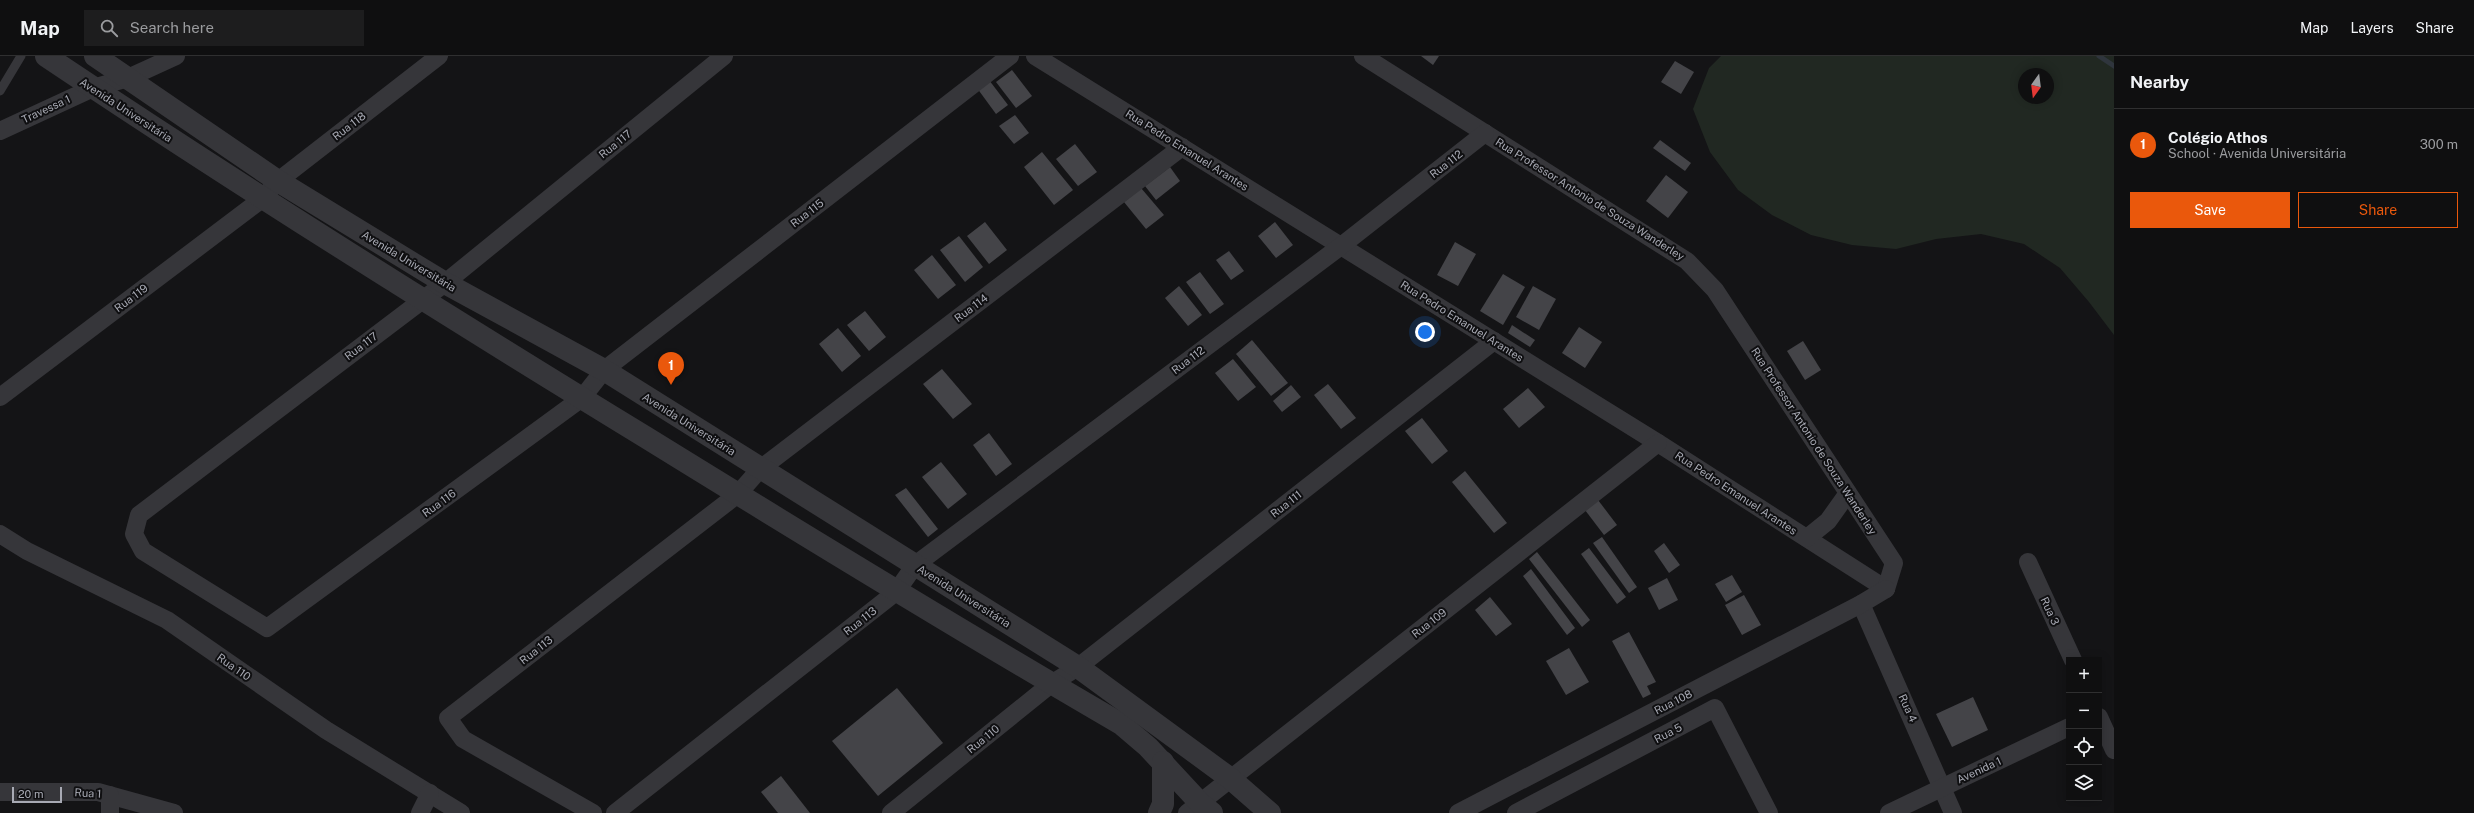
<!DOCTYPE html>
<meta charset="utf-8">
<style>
body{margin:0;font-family:"Public Sans",sans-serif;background:#1d1d1e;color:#f1f3f6}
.controls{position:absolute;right:12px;bottom:12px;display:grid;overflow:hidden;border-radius:0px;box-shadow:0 2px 10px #0003}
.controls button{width:36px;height:36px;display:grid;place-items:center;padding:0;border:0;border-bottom:1px solid #2f2f30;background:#0f0f10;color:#f1f3f6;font:20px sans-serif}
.compass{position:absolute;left:2018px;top:12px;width:36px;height:36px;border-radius:50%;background:#0f0f10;box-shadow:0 2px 10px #0003;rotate:194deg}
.scale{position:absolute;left:12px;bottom:10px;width:50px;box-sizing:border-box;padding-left:4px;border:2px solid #a8aab4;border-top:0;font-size:11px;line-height:14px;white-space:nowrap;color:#a8aab4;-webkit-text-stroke:3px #0f0f11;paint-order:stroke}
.you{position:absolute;left:1425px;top:276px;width:14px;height:14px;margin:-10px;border:3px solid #fff;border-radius:50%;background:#1a73e8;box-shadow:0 0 0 6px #1a73e833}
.badge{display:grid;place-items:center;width:26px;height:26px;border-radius:50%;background:#ea580c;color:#fff;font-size:13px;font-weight:700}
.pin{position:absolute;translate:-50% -33px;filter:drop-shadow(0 1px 2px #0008)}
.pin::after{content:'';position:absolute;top:21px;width:14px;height:12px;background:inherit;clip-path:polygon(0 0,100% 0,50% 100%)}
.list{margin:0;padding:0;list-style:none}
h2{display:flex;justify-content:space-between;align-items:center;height:52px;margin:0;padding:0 16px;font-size:17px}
h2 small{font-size:13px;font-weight:400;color:#9b9c9f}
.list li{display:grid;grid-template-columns:26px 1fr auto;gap:12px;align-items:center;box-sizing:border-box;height:72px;padding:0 16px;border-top:1px solid #2f2f30}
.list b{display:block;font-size:15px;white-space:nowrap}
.list p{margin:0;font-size:13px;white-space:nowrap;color:#9b9c9f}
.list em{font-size:13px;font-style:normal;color:#9b9c9f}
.actions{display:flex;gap:8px;padding:12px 16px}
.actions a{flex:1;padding:9px 0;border:1px solid #ea580c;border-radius:0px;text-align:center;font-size:14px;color:#ea580c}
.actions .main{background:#ea580c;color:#fff}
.icon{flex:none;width:22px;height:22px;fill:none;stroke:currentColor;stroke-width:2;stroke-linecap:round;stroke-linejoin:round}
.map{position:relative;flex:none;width:2114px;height:757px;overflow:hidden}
header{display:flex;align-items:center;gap:24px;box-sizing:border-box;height:56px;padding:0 20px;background:#0f0f10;border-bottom:1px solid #2f2f30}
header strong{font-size:19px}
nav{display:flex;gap:22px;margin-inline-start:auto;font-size:14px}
.search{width:280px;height:36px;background:#1d1d1e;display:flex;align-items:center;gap:10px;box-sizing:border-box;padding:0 14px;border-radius:0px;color:#9b9c9f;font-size:15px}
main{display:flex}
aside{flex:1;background:#0f0f10}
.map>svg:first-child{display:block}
.green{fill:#212822;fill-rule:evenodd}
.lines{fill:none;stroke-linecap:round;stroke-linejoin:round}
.stream{stroke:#2f353d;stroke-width:5}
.building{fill:#444448}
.service{stroke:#36363a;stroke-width:9}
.minor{stroke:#36363a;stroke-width:18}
.tertiary{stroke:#36363a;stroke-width:22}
.labels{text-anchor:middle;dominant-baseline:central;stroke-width:4;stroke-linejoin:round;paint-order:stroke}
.street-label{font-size:11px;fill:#a8aab4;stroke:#0f0f11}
</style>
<header>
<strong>Map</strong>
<div class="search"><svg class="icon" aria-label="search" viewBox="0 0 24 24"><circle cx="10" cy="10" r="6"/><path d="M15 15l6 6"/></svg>Search here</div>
<nav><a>Map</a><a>Layers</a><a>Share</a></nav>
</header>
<main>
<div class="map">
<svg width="2114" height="757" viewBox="0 0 2114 757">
<rect width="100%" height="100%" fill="#141416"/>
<path class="green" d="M1721,0H2114V279L2089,246L2060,212L2024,188L1981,178L1936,183L1896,193L1852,189L1811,179L1772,159L1738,134L1710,96L1693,53L1709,12ZM2024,18H2048V42H2024Z"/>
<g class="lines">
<polyline class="stream" points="2099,0 2114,10"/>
</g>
<g class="building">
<polygon points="1421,0 1439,0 1433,9"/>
<polygon points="1675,5 1694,16 1681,38 1661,26"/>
<polygon points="1012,14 1032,40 1016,52 996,26"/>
<polygon points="989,24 1008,49 996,58 977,32"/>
<polygon points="1015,59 1029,77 1014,88 999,70"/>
<polygon points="1660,84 1691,107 1685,115 1653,92"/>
<polygon points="1075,88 1097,116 1078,130 1056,103"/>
<polygon points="1042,96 1073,134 1054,149 1024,111"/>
<polygon points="1170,111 1180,125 1156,144 1145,130"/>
<polygon points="1666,119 1688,136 1668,162 1646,145"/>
<polygon points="1141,132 1164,159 1146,173 1124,146"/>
<polygon points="985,166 1007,194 989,208 967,180"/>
<polygon points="1275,166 1293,189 1276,202 1258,180"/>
<polygon points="959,180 983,211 965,226 940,194"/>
<polygon points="1455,186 1476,198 1458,230 1437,219"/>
<polygon points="1229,195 1244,215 1231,224 1216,204"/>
<polygon points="932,199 956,229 938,243 914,214"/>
<polygon points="1200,216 1224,248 1210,258 1186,226"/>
<polygon points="1503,218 1525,231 1503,269 1480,255"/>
<polygon points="1179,230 1202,259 1188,270 1165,242"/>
<polygon points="1533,230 1556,243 1539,274 1516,261"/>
<polygon points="865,255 886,281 869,295 847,269"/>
<polygon points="1512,269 1535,284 1530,291 1508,277"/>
<polygon points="1579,271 1602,286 1585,312 1562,297"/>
<polygon points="838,272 861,300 842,316 819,288"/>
<polygon points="1252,284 1288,327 1271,340 1236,298"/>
<polygon points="1803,285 1821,314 1805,324 1787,295"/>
<polygon points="1233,303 1256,331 1238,345 1215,317"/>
<polygon points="942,313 972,348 953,363 923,328"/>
<polygon points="1328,328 1356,362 1341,373 1314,339"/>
<polygon points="1291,329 1301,341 1282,356 1273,345"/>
<polygon points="1528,332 1545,351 1519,372 1503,353"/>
<polygon points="1422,362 1448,395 1432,408 1405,375"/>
<polygon points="989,377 1012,408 996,420 973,389"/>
<polygon points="941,406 967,438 948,453 922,421"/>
<polygon points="1465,415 1507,467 1494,477 1452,426"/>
<polygon points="906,432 938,473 928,481 895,439"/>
<polygon points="1598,444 1617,469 1604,479 1585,454"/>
<polygon points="1602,481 1637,531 1629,537 1593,487"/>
<polygon points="1664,487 1680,509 1669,517 1654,495"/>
<polygon points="1589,492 1626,541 1617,548 1581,498"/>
<polygon points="1537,496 1590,564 1582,571 1529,503"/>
<polygon points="1531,513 1575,572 1567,579 1523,520"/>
<polygon points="1732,519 1742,536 1726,546 1715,528"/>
<polygon points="1667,522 1678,544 1659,554 1648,532"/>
<polygon points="1744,539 1761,569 1742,579 1725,549"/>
<polygon points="1490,541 1512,568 1496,580 1475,554"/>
<polygon points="1629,576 1656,626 1647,630 1651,638 1643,642 1612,585"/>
<polygon points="1569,592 1589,626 1566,639 1546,605"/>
<polygon points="897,632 943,687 878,740 832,685"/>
<polygon points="1973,641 1988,674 1952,691 1936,658"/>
<polygon points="781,720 810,757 778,757 761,736"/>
</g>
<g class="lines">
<polyline class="service" points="0,35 21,0"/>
<g class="minor">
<polyline points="724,0 445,227 139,459 134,478 143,495 267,572 582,342 604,314 1010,0"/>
<polyline points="1035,0 1658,387 1886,533"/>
<polyline points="1363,0 1687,205 1715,234 1894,507 1886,533"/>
<polyline points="0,75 93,32 128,22 176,0"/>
<polyline points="0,341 262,143 278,125 439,0"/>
<polyline points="0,478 27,495 167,564 326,674 461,757"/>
<polyline points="1807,482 1828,465 1848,437"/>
<polyline points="2028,506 2073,604"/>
<polyline points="1861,548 1953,757"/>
<polyline points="2099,661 2114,694"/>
<polyline points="0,736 98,736 174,757"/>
<polyline points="110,757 110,739"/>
<polyline points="420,757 430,737"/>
<polyline points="593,757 463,683 448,662 738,438 760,413 1182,91"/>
<polyline points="615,757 896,536 915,509 1341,190 1485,77"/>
<polyline points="891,757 1051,628 1078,611 1494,285"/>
<polyline points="1187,757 1658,387"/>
<polyline points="1458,757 1861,548 1886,533"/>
<polyline points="1516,757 1715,652 1769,757"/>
<polyline points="1889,757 2069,671"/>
</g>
<g class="tertiary">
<path d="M46,0C243,132 444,258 647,382C804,479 961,575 1121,668L1148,691L1200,747L1212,757"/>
<polyline points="95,0 278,125 445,227 604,314 1078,611 1231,723 1270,757"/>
<polyline points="1159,757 1163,748 1163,706"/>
</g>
</g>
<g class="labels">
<g class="street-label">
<text transform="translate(46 53) rotate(-25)">Travessa 1</text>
<text transform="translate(126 54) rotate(33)">Avenida Universitária</text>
<text transform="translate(349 70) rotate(-38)">Rua 118</text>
<text transform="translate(615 88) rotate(-39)">Rua 117</text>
<text transform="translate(1187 94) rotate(32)">Rua Pedro Emanuel Arantes</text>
<text transform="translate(1446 108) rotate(-38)">Rua 112</text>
<text transform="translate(1590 143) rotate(32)">Rua Professor Antonio de Souza Wanderley</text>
<text transform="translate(807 157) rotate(-38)">Rua 115</text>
<text transform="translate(409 205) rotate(31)">Avenida Universitária</text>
<text transform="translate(131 242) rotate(-37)">Rua 119</text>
<text transform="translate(971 252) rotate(-37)">Rua 114</text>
<text transform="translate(1462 265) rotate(32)">Rua Pedro Emanuel Arantes</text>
<text transform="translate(361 290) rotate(-37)">Rua 117</text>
<text transform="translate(1188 304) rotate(-37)">Rua 112</text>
<text transform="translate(689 368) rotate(32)">Avenida Universitária</text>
<text transform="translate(1814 385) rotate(57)">Rua Professor Antonio de Souza Wanderley</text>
<text transform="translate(1736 437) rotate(33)">Rua Pedro Emanuel Arantes</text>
<text transform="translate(439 447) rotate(-36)">Rua 116</text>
<text transform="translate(1286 448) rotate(-38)">Rua 111</text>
<text transform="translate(964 540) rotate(32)">Avenida Universitária</text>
<text transform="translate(2050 555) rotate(65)">Rua 3</text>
<text transform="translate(860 565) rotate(-38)">Rua 113</text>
<text transform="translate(1429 567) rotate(-38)">Rua 109</text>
<text transform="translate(536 594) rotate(-38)">Rua 113</text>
<text transform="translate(234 611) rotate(35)">Rua 110</text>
<text transform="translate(1673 646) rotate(-27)">Rua 108</text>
<text transform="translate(1908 652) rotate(66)">Rua 4</text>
<text transform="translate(1668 677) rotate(-28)">Rua 5</text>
<text transform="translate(983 683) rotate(-39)">Rua 110</text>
<text transform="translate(1979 714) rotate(-25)">Avenida 1</text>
<text transform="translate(88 737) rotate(3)">Rua 1</text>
</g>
</g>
</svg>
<div class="controls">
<button>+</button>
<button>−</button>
<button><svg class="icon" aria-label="locate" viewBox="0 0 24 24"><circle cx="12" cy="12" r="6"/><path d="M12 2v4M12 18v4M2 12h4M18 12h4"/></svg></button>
<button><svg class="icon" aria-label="layers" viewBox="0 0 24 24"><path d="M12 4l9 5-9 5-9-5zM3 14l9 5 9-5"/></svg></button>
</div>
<svg class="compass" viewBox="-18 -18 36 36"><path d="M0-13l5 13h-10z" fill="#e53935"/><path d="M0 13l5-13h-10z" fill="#9b9c9f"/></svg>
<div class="scale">20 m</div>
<div class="you"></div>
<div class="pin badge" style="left:671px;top:329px">1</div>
</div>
<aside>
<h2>Nearby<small></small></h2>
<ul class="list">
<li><span class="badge">1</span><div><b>Colégio Athos</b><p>School · Avenida Universitária</p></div><em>300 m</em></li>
</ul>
<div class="actions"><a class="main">Save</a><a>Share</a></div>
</aside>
</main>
